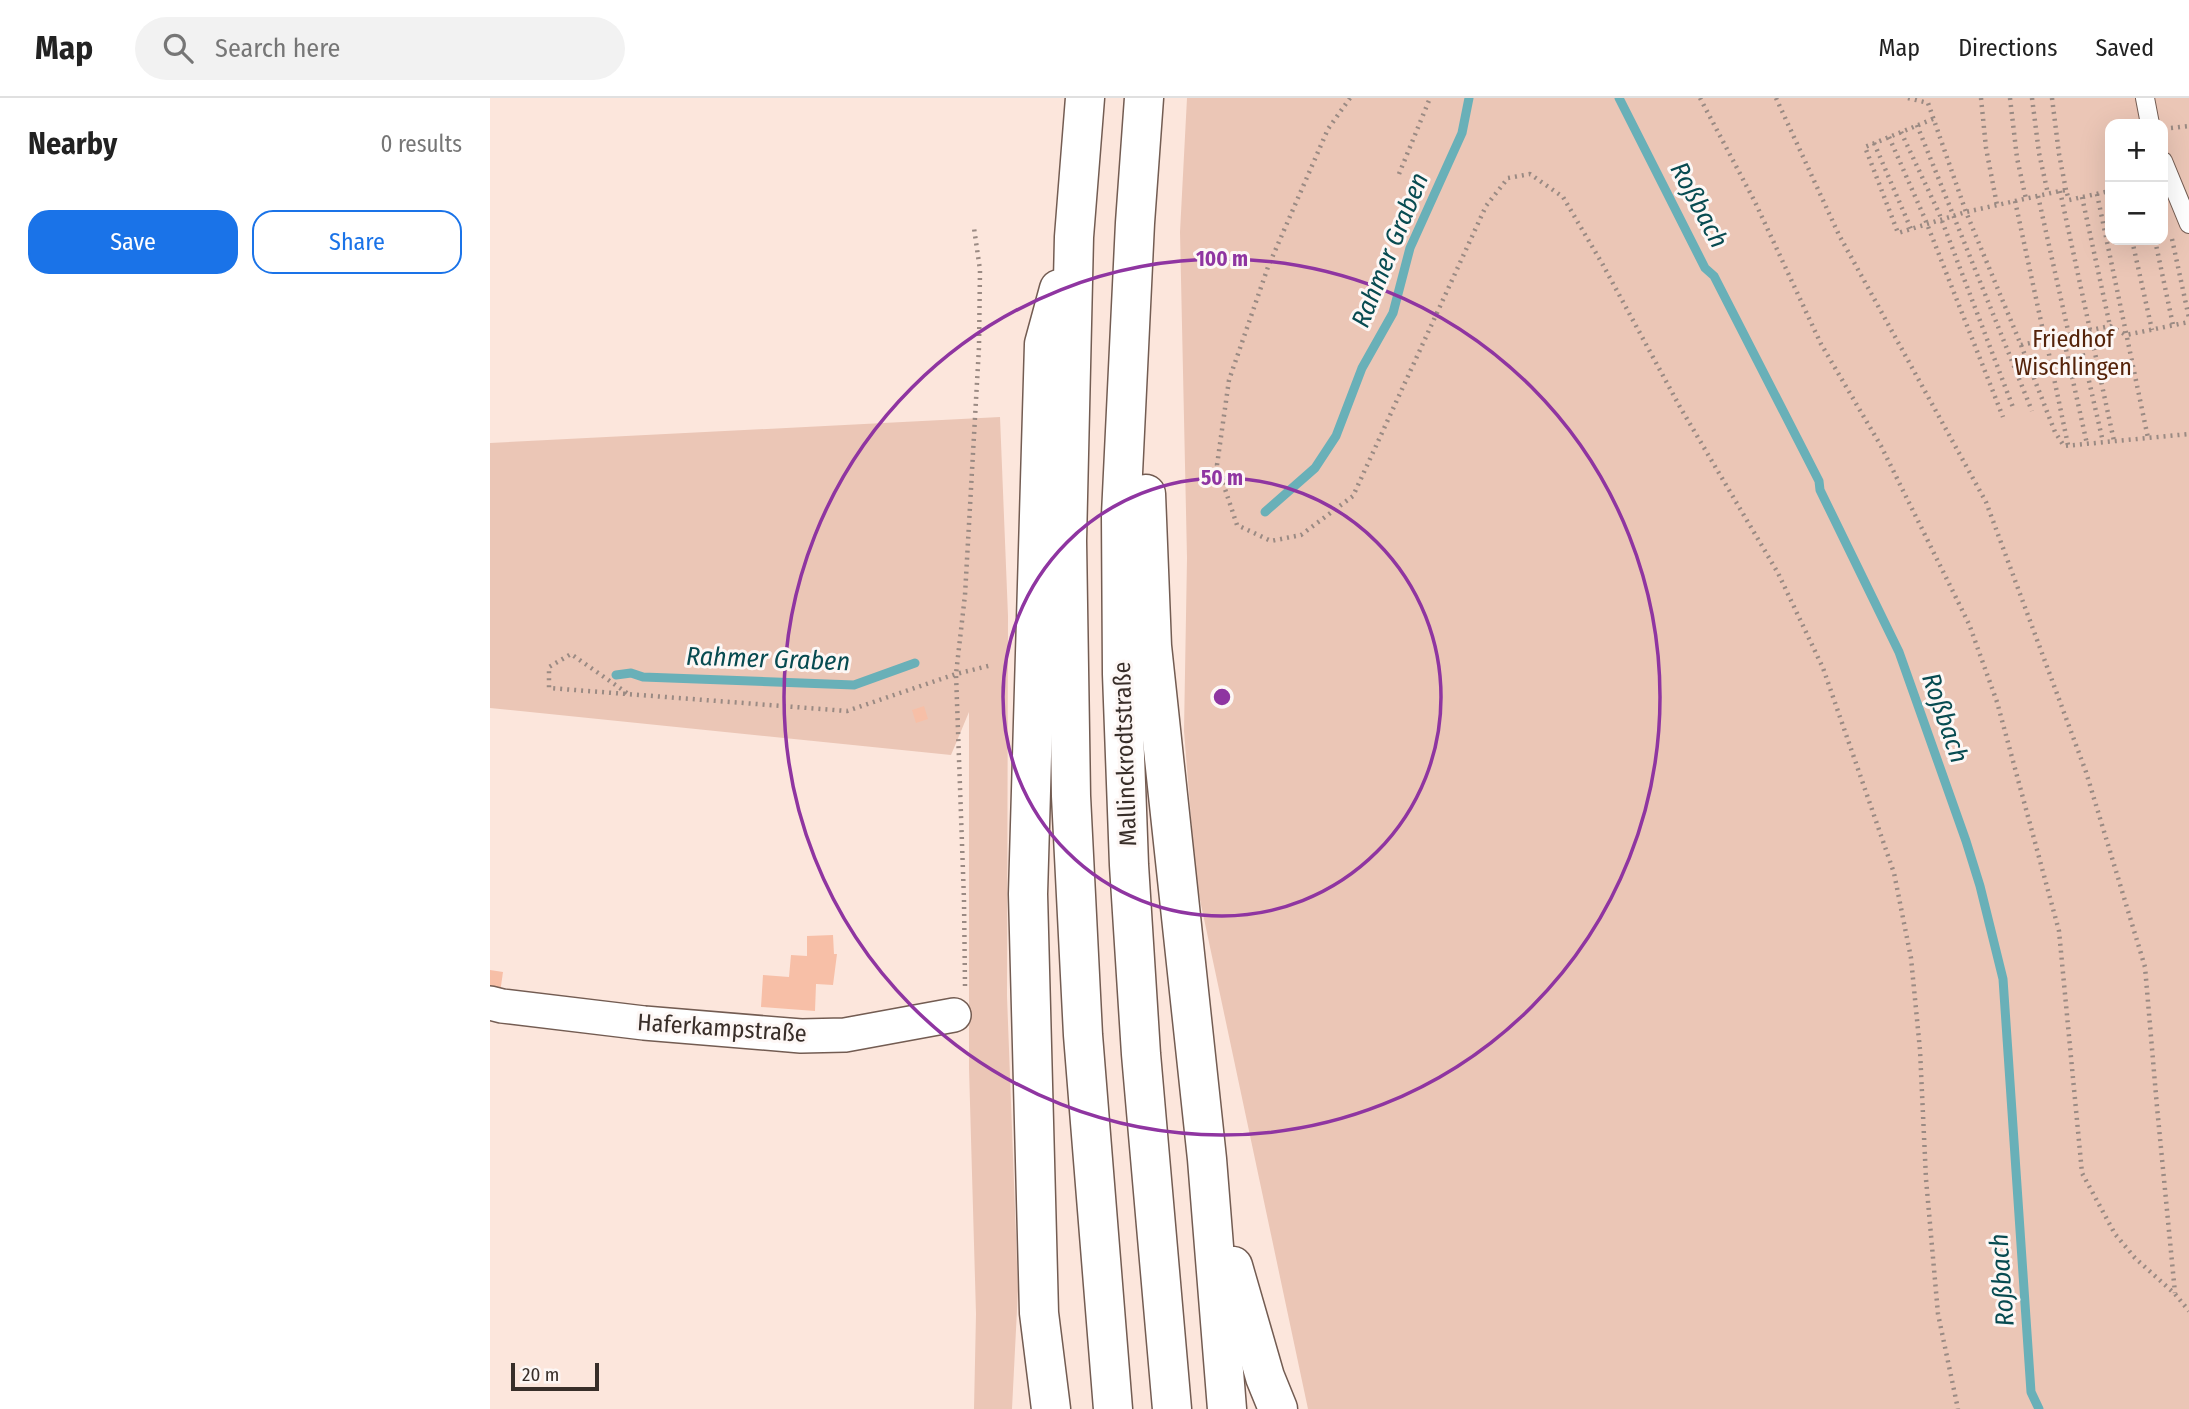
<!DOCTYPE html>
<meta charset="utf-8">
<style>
body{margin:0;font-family:"Fira Sans Condensed",sans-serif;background:#f2f2f2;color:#222}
.controls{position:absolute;right:21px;top:21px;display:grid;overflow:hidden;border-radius:14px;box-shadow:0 7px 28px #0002}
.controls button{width:63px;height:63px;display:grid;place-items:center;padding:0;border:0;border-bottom:2px solid #e0e0e0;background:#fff;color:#222;font:35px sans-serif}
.scale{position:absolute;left:21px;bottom:18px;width:88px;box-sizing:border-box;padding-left:7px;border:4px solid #382e29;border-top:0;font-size:19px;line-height:24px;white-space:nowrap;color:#382e29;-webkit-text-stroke:5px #fdf7f5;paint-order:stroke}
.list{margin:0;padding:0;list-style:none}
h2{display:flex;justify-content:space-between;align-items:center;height:91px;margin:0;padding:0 28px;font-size:30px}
h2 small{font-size:23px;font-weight:400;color:#767676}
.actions{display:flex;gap:14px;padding:21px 28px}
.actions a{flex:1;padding:16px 0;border:2px solid #1a73e8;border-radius:21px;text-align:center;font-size:24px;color:#1a73e8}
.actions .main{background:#1a73e8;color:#fff}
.icon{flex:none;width:38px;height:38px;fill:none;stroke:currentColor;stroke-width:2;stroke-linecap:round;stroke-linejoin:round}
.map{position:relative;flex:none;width:1699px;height:1311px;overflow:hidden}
header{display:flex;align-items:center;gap:42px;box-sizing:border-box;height:98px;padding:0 35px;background:#fff;border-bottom:2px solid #e0e0e0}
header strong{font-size:33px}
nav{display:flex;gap:38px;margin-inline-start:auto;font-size:24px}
.search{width:490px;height:63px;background:#f2f2f2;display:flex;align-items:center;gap:18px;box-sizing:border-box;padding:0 24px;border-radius:38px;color:#767676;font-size:26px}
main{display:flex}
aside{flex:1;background:#fff}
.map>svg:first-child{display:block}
.green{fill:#ebc6b6;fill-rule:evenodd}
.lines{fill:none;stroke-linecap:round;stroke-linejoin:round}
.stream{stroke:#69b0b8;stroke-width:9}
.building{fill:#f7bfa7}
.lane-casing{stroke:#735c52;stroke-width:20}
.street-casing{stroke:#735c52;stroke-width:36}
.highway-casing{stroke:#735c52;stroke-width:41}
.path{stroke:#9a8a83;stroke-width:4.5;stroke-dasharray:2 5;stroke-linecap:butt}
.lane{stroke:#fff;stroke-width:18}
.street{stroke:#fff;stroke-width:33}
.highway{stroke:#fff;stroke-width:38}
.ring{fill:none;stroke:#8f35a1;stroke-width:3.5}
.labels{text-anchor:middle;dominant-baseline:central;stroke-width:6;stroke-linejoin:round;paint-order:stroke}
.park-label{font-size:24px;fill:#55230a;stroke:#fdf7f5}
.street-label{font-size:24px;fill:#382e29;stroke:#fdf7f5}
.water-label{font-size:26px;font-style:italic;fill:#074b51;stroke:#fdf7f5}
.centre{fill:#8f35a1;stroke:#fdf7f5;stroke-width:3.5}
.ring-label{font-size:21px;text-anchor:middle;font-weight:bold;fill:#8f35a1;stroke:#fdf7f5;stroke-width:6;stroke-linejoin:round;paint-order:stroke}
</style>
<header>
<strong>Map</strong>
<div class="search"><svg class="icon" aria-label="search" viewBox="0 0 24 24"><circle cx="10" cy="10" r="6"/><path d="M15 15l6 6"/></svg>Search here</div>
<nav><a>Map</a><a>Directions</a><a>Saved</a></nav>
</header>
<main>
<aside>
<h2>Nearby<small>0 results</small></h2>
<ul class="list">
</ul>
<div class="actions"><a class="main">Save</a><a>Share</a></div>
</aside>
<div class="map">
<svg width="1699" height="1311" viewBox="0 0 1699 1311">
<rect width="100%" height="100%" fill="#fce6dc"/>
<g class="green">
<path d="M697,0H1699V1311H818L706,783L694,633L697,460L690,134ZM1620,26H1673V142H1620Z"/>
<polygon points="510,319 518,518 517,898 528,1192 522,1311 484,1311 486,1216 479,970 479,614 461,657 0,610 0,345"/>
</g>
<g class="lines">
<g class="stream">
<polyline points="1129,0 1215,170 1224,178 1329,383 1330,392 1409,554 1476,743 1490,788 1513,881 1541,1294 1549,1311"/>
<polyline points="775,414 825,370 846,338 872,270 903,215 920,150 972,35 979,0"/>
<polyline points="126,577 141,575 153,579 364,587 425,565"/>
</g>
</g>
<g class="building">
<polygon points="434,608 438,621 426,625 422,612"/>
<polygon points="343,837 344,856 347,856 343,887 326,886 325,913 271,909 273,877 299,879 301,857 317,858 317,838"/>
<polygon points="0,872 13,874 10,895 0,893"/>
</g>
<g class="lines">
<g class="lane-casing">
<g id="lane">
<polyline points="1655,0 1660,26"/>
<polyline points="1673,63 1699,126"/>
</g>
</g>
<g class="street-casing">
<polyline id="street" points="0,905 12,908 154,925 311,938 355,937 464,917"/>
</g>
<g class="highway-casing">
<g id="highway">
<polyline points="595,0 584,139 577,443 581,698 593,937 623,1311"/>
<polyline points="654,0 645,125 631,417 632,576 639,767 651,956 682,1311"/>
<polyline points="656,396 662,548 717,1061 737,1311"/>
<polyline points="743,1168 775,1279 788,1311"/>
<polyline points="561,1311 549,1215 538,796 554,246 569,191"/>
</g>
</g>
<g class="path">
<polyline points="860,0 838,31 778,169 739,282 727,367 747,427 781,443 811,437 863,398 996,108 1018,80 1040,76 1073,99 1113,167 1190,309 1288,475 1333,570 1404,775 1421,860 1430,952 1436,1081 1448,1216 1468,1311"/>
<polyline points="1210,0 1265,104 1331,246 1391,348 1479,526 1507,604 1569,833 1592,1075 1625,1136 1645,1160 1685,1196 1699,1213"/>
<polyline points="1286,0 1349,137 1496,404 1596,674 1655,869 1667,1009 1685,1195"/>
<polyline points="1418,0 1438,5 1476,114 1531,247 1565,334 1574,348 1699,336"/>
<polyline points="1491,0 1496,50 1507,107"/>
<polyline points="1520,0 1527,60 1536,101"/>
<polyline points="1542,0 1549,55 1558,96"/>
<polyline points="1562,0 1569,56 1576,92"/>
<polyline points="1443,21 1375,49 1408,135 1476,114 1570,93 1576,92 1579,102 1620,93"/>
<polyline points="1427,27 1542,313"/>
<polyline points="1681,30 1699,28"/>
<polyline points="1411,34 1449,115 1524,312"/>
<polyline points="1399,39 1435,121 1513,319"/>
<polyline points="1384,45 1421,131"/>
<polyline points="909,76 940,0"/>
<polyline points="1570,93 1624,343"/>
<polyline points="1607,96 1658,340"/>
<polyline points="1548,98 1579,237"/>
<polyline points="1592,99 1620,228"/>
<polyline points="1525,103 1555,242"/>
<polyline points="1682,141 1699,220"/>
<polyline points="1642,142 1662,232"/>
<polyline points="1665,142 1683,227"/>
<polyline points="1588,235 1613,344"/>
<polyline points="1573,238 1597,346"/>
<polyline points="1556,242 1578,347"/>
<polyline points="1531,247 1620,228 1636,237 1699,224"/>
<polyline points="137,595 81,556 59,569 59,590 357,613 466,576 502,567"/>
<polyline points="475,888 474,802 466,576 475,497 489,249 490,172 484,130"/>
</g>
<use href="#lane" class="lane"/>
<use href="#street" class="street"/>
<use href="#highway" class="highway"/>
</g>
<g class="ring">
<circle cx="732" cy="599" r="219"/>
<circle cx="732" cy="599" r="438"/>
</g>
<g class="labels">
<g class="park-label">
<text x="1583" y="241">Friedhof<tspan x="1583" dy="28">Wischlingen</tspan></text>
</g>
<g class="street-label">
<text transform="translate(635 656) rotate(-92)">Mallinckrodtstraße</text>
<text transform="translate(232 930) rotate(4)">Haferkampstraße</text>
</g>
<g class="water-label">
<text transform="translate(1209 107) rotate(62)">Roßbach</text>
<text transform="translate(900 152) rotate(-68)">Rahmer Graben</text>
<text transform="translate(278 561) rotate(2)">Rahmer Graben</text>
<text transform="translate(1455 620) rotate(71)">Roßbach</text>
<text transform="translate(1512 1182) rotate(-94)">Roßbach</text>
</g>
</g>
<circle cx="732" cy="599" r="10" class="centre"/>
<g class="ring-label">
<text x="732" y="168">100 m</text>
<text x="732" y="387">50 m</text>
</g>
</svg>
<div class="controls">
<button>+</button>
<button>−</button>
</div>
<div class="scale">20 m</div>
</div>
</main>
